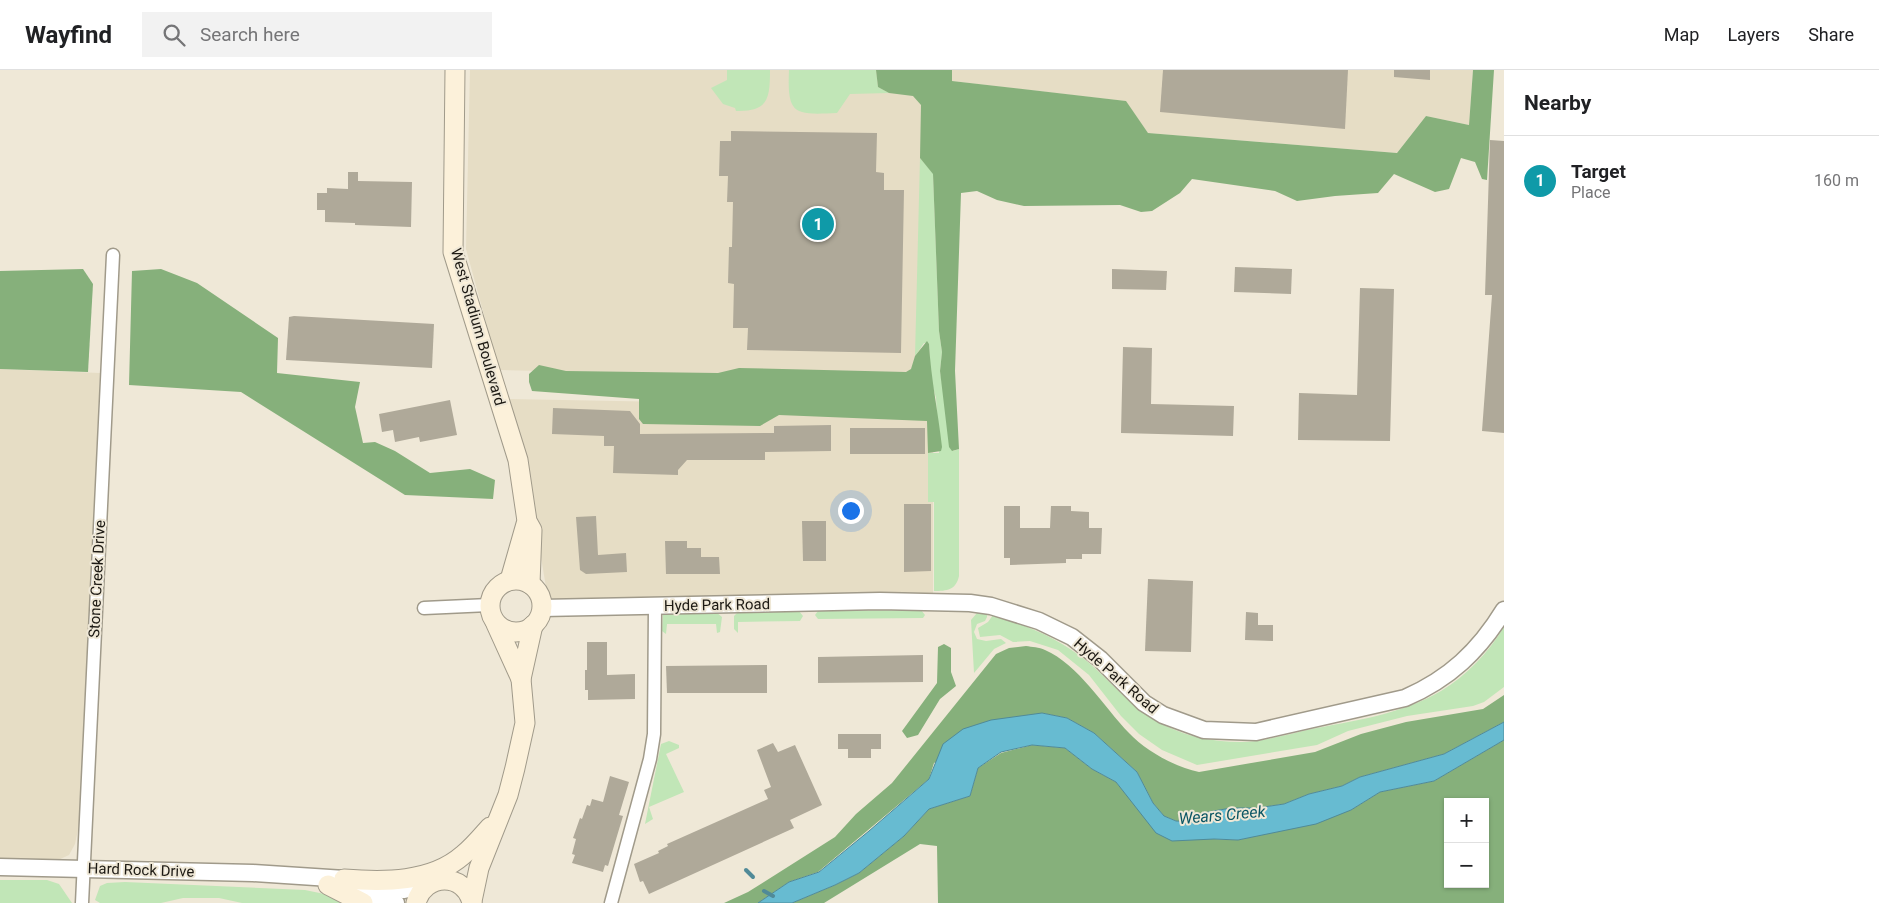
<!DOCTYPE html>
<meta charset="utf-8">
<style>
body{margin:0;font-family:Roboto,sans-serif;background:#f2f2f2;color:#202124}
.controls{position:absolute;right:15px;bottom:15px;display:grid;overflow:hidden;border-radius:0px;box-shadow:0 1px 4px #0004}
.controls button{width:45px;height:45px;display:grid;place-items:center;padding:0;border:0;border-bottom:1px solid #e0e0e0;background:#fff;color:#202124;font:25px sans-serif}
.you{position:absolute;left:850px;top:440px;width:18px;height:18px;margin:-12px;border:4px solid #fff;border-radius:50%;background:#1a73e8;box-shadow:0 0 0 8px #1a73e833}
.badge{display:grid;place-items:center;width:32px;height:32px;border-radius:50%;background:#7d5d32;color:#fff;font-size:16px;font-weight:700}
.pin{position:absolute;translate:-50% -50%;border:2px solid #fff;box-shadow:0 1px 5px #0006}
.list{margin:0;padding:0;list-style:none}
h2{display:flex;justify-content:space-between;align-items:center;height:65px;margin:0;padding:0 20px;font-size:21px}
h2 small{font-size:16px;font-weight:400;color:#757577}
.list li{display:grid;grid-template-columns:32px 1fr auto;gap:15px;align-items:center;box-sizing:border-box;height:90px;padding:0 20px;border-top:1px solid #e0e0e0}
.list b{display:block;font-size:19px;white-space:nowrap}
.list p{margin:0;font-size:16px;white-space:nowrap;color:#757577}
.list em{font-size:16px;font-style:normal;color:#757577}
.icon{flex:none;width:28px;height:28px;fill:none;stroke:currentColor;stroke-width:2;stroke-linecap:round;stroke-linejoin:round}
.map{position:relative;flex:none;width:1504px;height:833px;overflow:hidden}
header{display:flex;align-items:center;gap:30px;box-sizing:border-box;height:70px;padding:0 25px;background:#fff;border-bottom:1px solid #e0e0e0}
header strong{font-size:24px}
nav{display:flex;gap:28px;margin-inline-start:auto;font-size:18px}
.search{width:350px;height:45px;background:#f2f2f2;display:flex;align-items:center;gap:12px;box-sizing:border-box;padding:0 18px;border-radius:0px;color:#757577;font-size:19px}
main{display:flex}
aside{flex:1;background:#fff}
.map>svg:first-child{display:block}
.built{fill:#e6ddc5}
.green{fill:#c1e6b7}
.forest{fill:#86b07b;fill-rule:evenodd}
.water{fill:#67bbd1;stroke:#508a98}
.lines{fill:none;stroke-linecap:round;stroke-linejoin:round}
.stream{stroke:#508a98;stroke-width:4}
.building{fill:#afa999}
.minor-casing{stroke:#a09a8a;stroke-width:15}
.tertiary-casing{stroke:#a09a8a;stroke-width:19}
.secondary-casing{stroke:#a09a8a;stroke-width:21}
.minor{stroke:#fff;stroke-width:12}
.tertiary{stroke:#fff;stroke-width:16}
.secondary{stroke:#fcf1da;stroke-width:19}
.labels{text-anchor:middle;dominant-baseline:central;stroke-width:4;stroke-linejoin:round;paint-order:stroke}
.street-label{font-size:15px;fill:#1c1913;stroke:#efe8d7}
.water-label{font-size:16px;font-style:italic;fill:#0a5564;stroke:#efe8d7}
</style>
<header>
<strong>Wayfind</strong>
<div class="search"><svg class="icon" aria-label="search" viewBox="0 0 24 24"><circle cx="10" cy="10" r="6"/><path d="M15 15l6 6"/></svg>Search here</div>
<nav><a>Map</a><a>Layers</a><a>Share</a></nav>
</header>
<main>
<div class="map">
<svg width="1504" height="833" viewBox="0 0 1504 833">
<rect width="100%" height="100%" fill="#efe8d7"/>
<g class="built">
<polygon points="470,0 936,0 919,309 499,300 466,179"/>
<polygon points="952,0 1473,0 1469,55 1426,46 1397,83 1148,63 1125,31 952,11"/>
<polygon points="0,299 100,303 79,755 75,774 69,785 56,791 0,788"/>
<polygon points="509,329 933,337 933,525 548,529 526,398"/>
</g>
<g class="green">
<path d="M727,0H770C770,29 768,42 736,41L735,38L723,34L711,18L727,10Z"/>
<path d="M789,0H876L878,17L889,23L850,24L837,43C794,45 787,45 789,0Z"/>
<path d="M920,88L933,103L939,261L942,282L940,301L953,381L959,379V506C956,520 947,521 934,521V432H928V383H939L936,328L931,310L929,274L924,273L915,286Z"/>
<polygon points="921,540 925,545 923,548 818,549 815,545 818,541"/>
<polygon points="799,541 803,546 800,551 738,552 738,563 734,559 734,546 738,542"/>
<polygon points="716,542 722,547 720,562 717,563 716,554 667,554 666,564 662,561 663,544"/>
<polygon points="977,543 987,544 987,547 985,551 977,554 974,562 977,569 986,571 1001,569 1006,573 994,579 974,603 971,550"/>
<path d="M993,545C1028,556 1059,568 1088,592C1114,614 1134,641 1166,656C1189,667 1214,672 1240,672C1262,672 1285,665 1307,660C1352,651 1400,645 1441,621C1467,605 1488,583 1504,557V617L1484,632L1473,636L1407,646L1348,661L1317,675L1197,695L1162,680L1139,664L1121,646L1089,605L1058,580L1030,571L1013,572L1000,565L980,567L978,558L988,552Z"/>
<polygon points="669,671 679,675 679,678 666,684 684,722 649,737 653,749 645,754 661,674"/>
<polygon points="0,810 47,810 59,814 72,833 0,833"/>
<polygon points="125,812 305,820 334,826 350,833 242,833 219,828 183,828 161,833 100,833 95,830 100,816 107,813"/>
</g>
<g class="forest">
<polygon points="876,0 952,0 952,11 1126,31 1148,63 1397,83 1426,46 1469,55 1473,0 1494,0 1487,110 1482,109 1475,92 1461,88 1449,119 1435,122 1394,104 1378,123 1335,126 1297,131 1275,121 1192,109 1180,123 1152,141 1141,142 1120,135 1024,136 997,130 977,121 961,123 955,301 959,379 952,381 949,377 940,301 942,282 939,261 933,104 920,88 921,35 913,26 889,23 878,17"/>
<polygon points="83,199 93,214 88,302 0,299 0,201"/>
<polygon points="161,199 197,213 278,268 277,303 360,312 355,337 363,373 375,372 395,381 430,403 470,399 495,410 493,429 405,425 241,322 129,315 132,201"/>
<path d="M927,271L929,274C931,309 938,342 942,377L941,381L928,383L927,351L779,345L760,356L643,354L639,349V329L532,321L529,312V304L539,295L566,301L718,303L739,298L906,302L911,299L915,286Z"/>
<polygon points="944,574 951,578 951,602 956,616 940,629 918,665 907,668 902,661 937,613 938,577"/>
<path d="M1026,576C1032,577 1039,577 1045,580C1078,594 1104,637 1129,663C1146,681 1175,697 1199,702L1315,682L1361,664L1406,652L1483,639L1504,625V652L1444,684L1360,707L1342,716L1309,724L1284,734L1257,738H1231L1208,742L1192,752L1176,751L1164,746L1153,733L1137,702L1094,663L1067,648L1042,643L934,693L929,709L818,802L789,812L758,833H724L748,822L835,767L856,744L892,713L996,584L1009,578Z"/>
<path d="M1504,670V833H938L937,776L920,774L824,833H792L835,815L859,803L904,766L929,739L970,726L978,698L1001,683L1032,675L1065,678L1092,699L1116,712L1136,736L1214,769L1238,770L1351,740L1380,722L1434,711ZM1448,732H1485V814H1448Z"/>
</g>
<polygon class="water" points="1042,643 1067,648 1094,663 1137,702 1153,733 1164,746 1176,751 1192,752 1208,742 1231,738 1257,738 1284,734 1309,724 1342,716 1360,707 1444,684 1504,652 1504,670 1434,711 1380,722 1351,740 1316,754 1238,770 1214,769 1172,771 1156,763 1116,712 1092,699 1065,678 1032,675 1001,682 978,698 970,726 929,739 904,766 859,803 835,815 792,833 758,833 789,812 819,802 869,761 929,709 943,674 963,659 991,650"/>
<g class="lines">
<g class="stream">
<polyline points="746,800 753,807"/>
<polyline points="764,821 773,826"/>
</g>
</g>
<g class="building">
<polygon points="1163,0 1348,0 1345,59 1160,42"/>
<polygon points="1394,0 1430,0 1430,10 1394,7"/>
<polygon points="731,61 877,63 876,102 884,103 884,120 904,120 901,283 747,280 748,258 733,258 734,214 728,213 729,177 732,177 733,132 727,132 728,106 719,106 720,71 731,71"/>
<polygon points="1490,70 1504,71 1504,363 1482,361 1492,225 1485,225"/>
<polygon points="348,102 358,102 358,111 412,112 411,157 355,155 355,153 325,152 325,140 317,140 317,123 327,123 327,118 348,119"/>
<polygon points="1235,197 1292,199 1291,224 1234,222"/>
<polygon points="1112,199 1167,201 1166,220 1112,219"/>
<polygon points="1360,218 1394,219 1390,371 1298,370 1299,323 1357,325"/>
<polygon points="294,246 434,254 432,298 286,290 289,247"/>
<polygon points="1123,277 1152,278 1151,334 1234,336 1233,366 1121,363"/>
<polygon points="450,330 457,365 420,372 419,367 395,372 393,360 382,362 379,344"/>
<polygon points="553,338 630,341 640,354 640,364 774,363 774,356 831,355 831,381 765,382 765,390 687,390 678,400 678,405 613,403 614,376 604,376 604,366 552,364"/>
<rect x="850" y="358" width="75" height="26"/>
<polygon points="904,434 931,434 931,501 904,502"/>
<polygon points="1004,436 1020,436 1020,458 1050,458 1051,436 1071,436 1071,441 1089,442 1089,458 1102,458 1101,484 1082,484 1082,489 1066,489 1066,493 1010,495 1010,488 1004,488"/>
<polygon points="596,446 598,485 626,483 627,502 586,504 580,500 576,447"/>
<polygon points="802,451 826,451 826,491 803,491"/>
<polygon points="665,471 687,471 687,478 701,478 701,487 719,487 720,504 666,504"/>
<polygon points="1148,509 1193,511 1191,582 1145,581"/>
<polygon points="1246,542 1258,543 1258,555 1273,555 1273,571 1245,570"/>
<polygon points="587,572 607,572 607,605 635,604 635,629 588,630 588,620 585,620 585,600 587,600"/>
<polygon points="923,585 923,612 818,613 818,587"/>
<polygon points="767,595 767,623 667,623 666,596"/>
<polygon points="838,664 881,664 881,679 871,679 871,688 848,688 848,679 838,679"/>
<polygon points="773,673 778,682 795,675 822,735 790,750 794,758 649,824 643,811 640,812 634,794 659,783 658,781 668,776 667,774 768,729 764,720 771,717 757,680"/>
<polygon points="610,706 629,712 619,745 623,746 608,796 605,795 603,802 572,793 575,785 572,784 576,769 573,768 580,748 582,749 587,735 590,736 592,729 603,732"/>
</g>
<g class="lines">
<g class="minor-casing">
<g id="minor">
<polyline points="424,538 489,535"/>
<polyline points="82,833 113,185"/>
<polyline points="611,833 650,689 654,664 655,537"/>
</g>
</g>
<g class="tertiary-casing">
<g id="tertiary">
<path d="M542,538L880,531L970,533L991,536L1039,551L1072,567L1100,589L1144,633L1163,645L1204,660L1256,662L1405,628C1449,609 1479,581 1504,540"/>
<polyline points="0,797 253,803 345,809"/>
<polyline points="374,815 404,820 429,814"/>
<polyline points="343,818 396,833"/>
</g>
</g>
<g class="secondary-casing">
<g id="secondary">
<polyline points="455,0 453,182 518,390 527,451 532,460 530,514"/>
<circle cx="516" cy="536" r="26"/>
<polyline points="510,510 526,454"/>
<polyline points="496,554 521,609"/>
<path d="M344,809C383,812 431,813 463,785C473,777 482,766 490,757"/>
<polyline points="328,815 363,833"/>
<polyline points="472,831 479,798 508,725 515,698 525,653 521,609 533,555"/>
<path d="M416,833C424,803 465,802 472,833"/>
</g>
</g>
<use href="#minor" class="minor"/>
<use href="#tertiary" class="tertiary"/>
<use href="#secondary" class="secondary"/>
</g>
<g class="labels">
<g class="street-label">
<text transform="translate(478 257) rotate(74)">West Stadium Boulevard</text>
<text transform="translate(97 509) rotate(-87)">Stone Creek Drive</text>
<text transform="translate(717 535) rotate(-1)">Hyde Park Road</text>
<text transform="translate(1116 606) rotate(41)">Hyde Park Road</text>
<text transform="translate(141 800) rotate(2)">Hard Rock Drive</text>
</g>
<g class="water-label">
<text transform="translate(1222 745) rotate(-5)">Wears Creek</text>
</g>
</g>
</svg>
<div class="controls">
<button>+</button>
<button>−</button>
</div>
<div class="you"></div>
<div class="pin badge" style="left:818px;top:154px;background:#0f9aa8">1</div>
</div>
<aside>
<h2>Nearby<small></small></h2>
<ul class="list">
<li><span class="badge" style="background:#0f9aa8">1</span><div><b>Target</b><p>Place</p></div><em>160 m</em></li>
</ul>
</aside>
</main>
